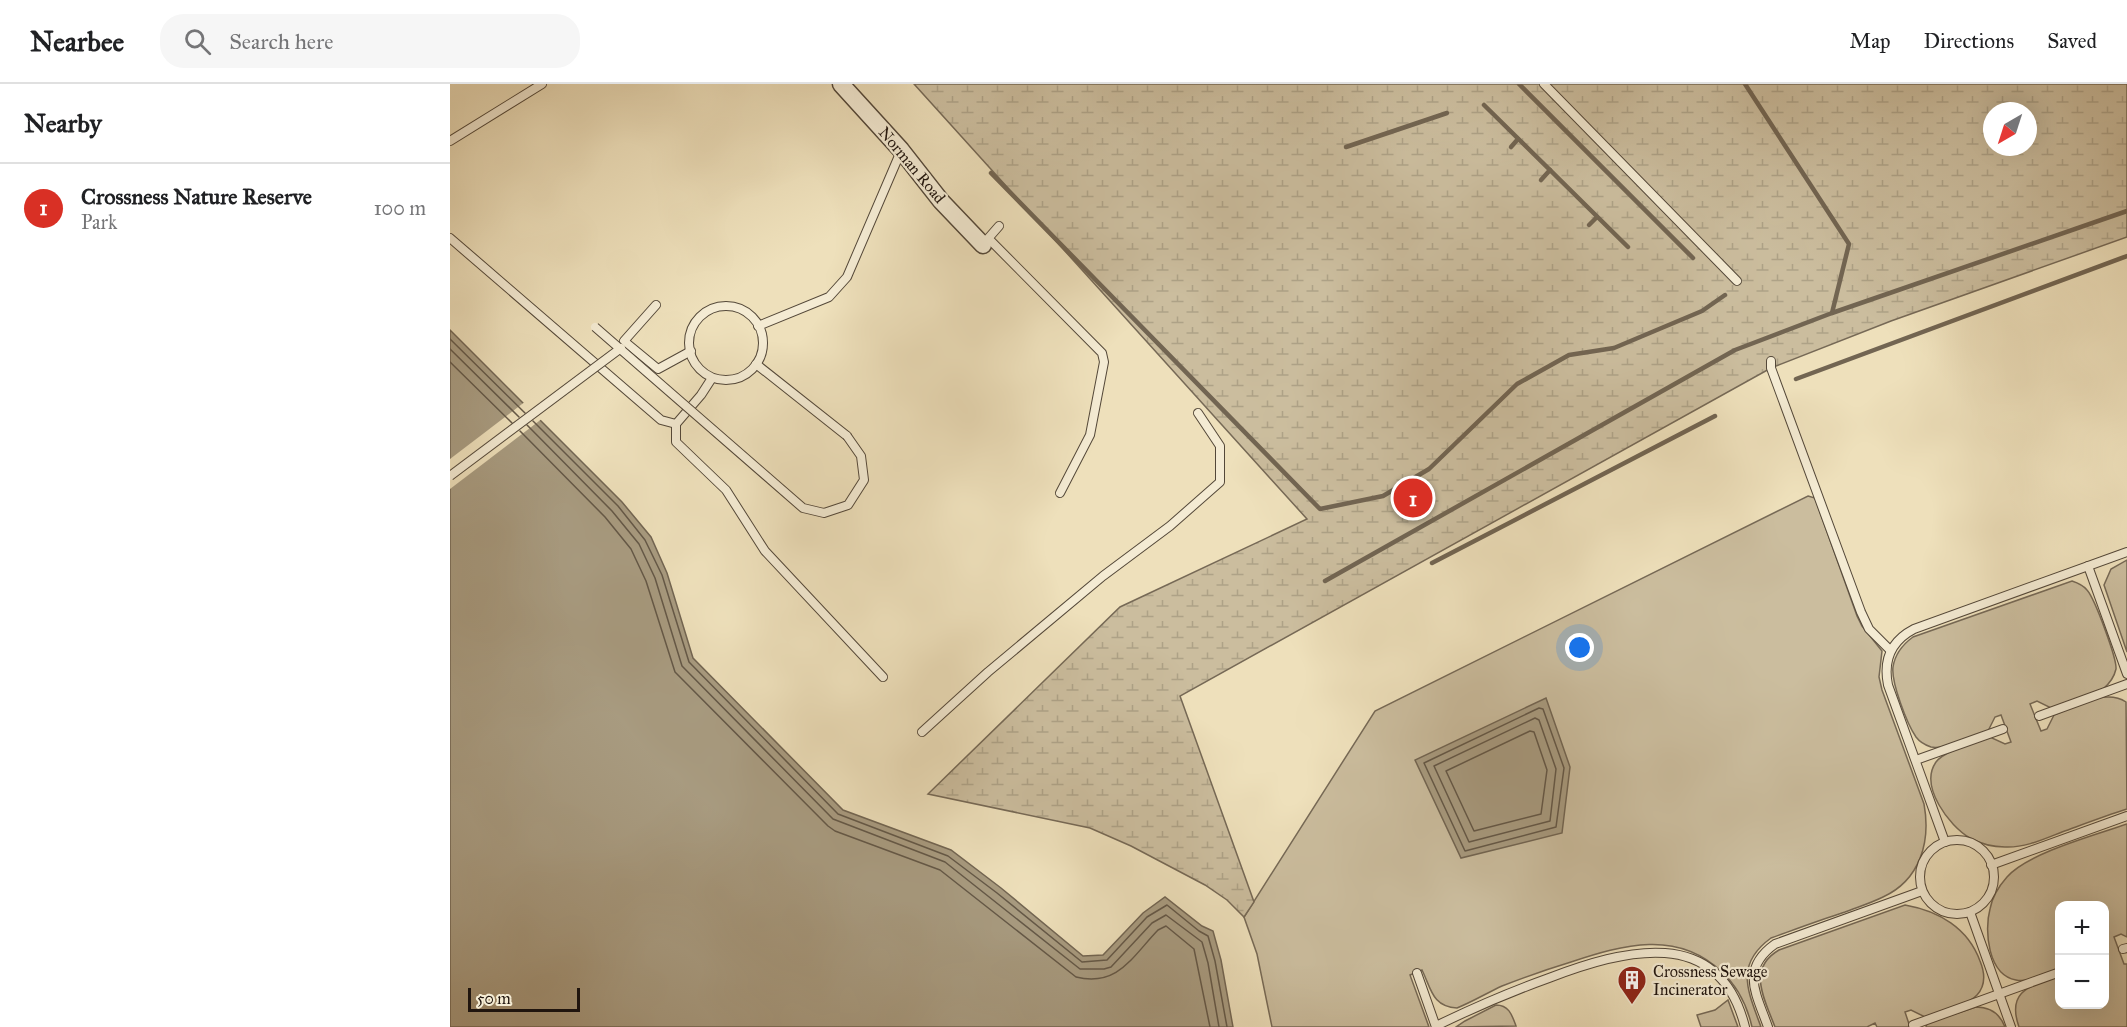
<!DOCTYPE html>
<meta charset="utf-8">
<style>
body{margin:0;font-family:"IM FELL Great Primer",serif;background:#f6f6f6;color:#202124}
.controls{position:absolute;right:18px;bottom:18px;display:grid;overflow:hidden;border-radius:12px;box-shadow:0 6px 24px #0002}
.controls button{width:54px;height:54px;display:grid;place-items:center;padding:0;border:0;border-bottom:2px solid #e0e0e0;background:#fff;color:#202124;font:30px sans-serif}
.compass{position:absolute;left:1533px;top:18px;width:54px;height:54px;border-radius:50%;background:#fff;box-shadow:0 6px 24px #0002;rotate:219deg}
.scale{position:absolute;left:18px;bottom:15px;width:112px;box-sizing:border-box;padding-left:6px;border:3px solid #20150e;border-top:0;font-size:16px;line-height:21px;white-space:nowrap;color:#20150e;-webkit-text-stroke:4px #f4ebd3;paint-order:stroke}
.you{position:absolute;left:1130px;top:564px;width:21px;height:21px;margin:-15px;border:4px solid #fff;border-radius:50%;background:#1a73e8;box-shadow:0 0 0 9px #1a73e833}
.badge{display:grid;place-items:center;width:39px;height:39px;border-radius:50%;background:#d93025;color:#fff;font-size:20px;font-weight:700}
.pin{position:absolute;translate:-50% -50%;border:3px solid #fff;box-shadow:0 2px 6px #0006}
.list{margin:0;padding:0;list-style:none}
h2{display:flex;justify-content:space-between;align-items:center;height:78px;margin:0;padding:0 24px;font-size:26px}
h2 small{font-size:20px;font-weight:400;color:#757577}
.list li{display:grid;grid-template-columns:39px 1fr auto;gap:18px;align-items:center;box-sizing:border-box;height:90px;padding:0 24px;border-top:2px solid #e0e0e0}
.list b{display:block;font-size:22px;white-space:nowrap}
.list p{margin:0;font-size:20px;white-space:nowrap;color:#757577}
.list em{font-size:20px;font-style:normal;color:#757577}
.icon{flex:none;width:33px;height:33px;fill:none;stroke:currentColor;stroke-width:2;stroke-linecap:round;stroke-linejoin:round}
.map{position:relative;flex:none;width:1677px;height:943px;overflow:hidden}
header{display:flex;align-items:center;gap:36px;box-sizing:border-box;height:84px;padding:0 30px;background:#fff;border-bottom:2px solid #e0e0e0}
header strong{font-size:28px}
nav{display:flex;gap:33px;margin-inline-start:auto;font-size:21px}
.search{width:420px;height:54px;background:#f6f6f6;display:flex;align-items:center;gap:15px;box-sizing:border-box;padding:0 21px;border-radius:24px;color:#757577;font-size:22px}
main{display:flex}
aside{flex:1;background:#fff}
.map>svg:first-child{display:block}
.green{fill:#cbbd9e;stroke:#766956;stroke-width:1.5}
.wetland{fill:url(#wetland-marsh);stroke:#766956;stroke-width:1.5;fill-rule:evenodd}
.water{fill:#a89b80;stroke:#726552;stroke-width:1.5}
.pier{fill:#eee0bb}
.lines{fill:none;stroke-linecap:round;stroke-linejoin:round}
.shore{stroke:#645847;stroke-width:1.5}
.stream{stroke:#726552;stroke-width:4.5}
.lane-casing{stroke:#544839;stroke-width:10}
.street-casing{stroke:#544839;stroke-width:19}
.lane{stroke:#f4ebd3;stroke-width:8}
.street{stroke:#f4ebd3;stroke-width:16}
.lane-bridge-casing{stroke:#544839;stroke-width:10;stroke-linecap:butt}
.lane-bridge{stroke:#f4ebd3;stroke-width:8}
.labels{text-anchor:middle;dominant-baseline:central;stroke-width:4.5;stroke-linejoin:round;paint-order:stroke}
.street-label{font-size:16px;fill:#20150e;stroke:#f4ebd3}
.poi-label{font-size:16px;fill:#20150e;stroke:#f4ebd3;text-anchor:start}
</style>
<header>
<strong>Nearbee</strong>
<div class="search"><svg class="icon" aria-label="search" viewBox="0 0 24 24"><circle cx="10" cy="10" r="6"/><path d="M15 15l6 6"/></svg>Search here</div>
<nav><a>Map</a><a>Directions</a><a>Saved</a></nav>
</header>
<main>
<aside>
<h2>Nearby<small></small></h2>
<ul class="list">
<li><span class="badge">1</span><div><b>Crossness Nature Reserve</b><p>Park</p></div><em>100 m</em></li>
</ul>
</aside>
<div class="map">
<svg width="1677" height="943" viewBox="0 0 1677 943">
<defs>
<pattern id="wetland-marsh" width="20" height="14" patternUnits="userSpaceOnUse" patternTransform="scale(1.5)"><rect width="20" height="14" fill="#cbbd9e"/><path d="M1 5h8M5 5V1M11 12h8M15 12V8" fill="none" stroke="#aea287"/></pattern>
</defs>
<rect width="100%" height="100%" fill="#eee0bb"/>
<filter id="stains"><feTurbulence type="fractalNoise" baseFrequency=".00333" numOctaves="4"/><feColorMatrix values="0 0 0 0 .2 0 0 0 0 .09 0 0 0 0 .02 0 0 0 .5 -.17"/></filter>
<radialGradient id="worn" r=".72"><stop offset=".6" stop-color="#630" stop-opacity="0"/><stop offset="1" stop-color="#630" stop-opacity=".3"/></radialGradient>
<g class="green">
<path d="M1358,412L1365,414L1407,532L1412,542L1432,567L1429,593L1432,606L1474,720C1481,758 1470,796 1433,813C1421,819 1408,823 1395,828C1370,836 1346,845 1321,854C1284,881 1298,907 1311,943H1302C1297,921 1288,903 1272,888C1227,845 1173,861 1121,878C1098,885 1075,893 1052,902C1037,909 1022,918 1007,924C982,923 981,904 972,886L960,891L979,943H822L807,870L794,833L925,627Z"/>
<polygon points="1677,476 1677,568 1654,501 1661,485"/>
<path d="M1622,497C1628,499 1633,501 1637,506C1645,515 1667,575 1666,585C1664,594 1659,600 1653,605L1601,624L1587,617L1580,620L1591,647L1597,645L1604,631C1625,623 1655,604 1676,618L1677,725C1655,732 1634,740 1612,748C1594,755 1575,764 1555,763C1543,763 1531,760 1520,754C1499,742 1469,702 1486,678C1495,666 1526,659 1540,653L1555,660L1561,658L1551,631L1545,633L1538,647C1524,652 1495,666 1481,663C1475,661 1469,657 1466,653C1457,640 1441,598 1443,583C1445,570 1452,561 1463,553Z"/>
<path d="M1677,740V853L1671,850L1664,853L1674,880H1677V943H1569C1556,906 1581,902 1609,892L1610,920H1654V822H1610L1609,884C1597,889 1579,899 1566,896C1538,891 1534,847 1540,825C1542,814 1549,802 1557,793C1578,769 1645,751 1677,740Z"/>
<path d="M1455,821C1489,827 1518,844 1530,877C1535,889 1536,901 1527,911C1517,922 1489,928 1475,933L1461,926L1455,928L1460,943H1427L1425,939L1417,943H1325C1315,916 1296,885 1329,866Z"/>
<polygon points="1278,916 1288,943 1251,943 1247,931 1265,926"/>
<path d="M1046,921C1059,921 1062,931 1066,942L1006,943L1015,937Z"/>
<path d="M1526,923C1540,923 1550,930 1555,943H1476L1477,939Z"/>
</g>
<path class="wetland" d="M464,0H1677V153L1441,237L1321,284L730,612L804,818L794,833L777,816L755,801L681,762L640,744L478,710L670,523L857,435ZM1542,27H1578V63H1542Z"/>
<g class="water">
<polygon points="0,246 172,418 201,453 217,489 243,574 393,726 501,766 551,804 633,872 653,871 693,829 715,813 752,842 763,847 771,876 783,943 0,943"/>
<polygon points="1096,614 1120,683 1112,749 1011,774 965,676"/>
</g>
<polygon class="pier" points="76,317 93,334 0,405 0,375"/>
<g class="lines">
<g class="shore">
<polyline points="0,255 75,329"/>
<polyline points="0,265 69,333"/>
<polyline points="0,278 62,339"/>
<polyline points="83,337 168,422 195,456 212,491 239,578 388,730 498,772 547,809 632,878 657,876 697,833 717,821 749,847 758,852 765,877 777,943"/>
<polyline points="77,341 162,427 189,460 205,494 232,582 383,735 495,778 630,885 654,885 661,883 702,839 716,831 752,858 758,879 769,943"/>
<path d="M70,347L155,433L181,465L196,497L225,588L378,742L385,747L490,786L626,893C668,903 682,873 708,846L716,842L744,865L760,943"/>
<polygon points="1089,624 1093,625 1114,684 1106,743 1015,767 974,679"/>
<polygon points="1085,634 1089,636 1106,685 1100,737 1019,758 984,682"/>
<polygon points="1080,647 1084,648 1097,686 1091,730 1024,747 996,687"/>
</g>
<g class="stream">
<polyline points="1069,0 1243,174"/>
<polyline points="1295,0 1399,160 1382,229"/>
<polyline points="1034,21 1178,163"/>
<polyline points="896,63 997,29"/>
<polyline points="1061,63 1068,55"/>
<polyline points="541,89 870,425 933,412 979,385 1067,300 1119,271 1164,264 1252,227 1275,211"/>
<polyline points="1091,96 1100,86"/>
<polyline points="1139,141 1147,133"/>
<polyline points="1346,295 1677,172"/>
<polyline points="982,479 1265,332"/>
<polyline points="875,497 1285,266 1382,229 1677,127"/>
</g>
<g class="lane-casing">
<g id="lane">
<polyline points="1094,0 1287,197"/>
<polyline points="0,57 92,0"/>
<polyline points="0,154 211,336 226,340"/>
<polyline points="539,155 652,269 654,278 640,351 610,409"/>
<polyline points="535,158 549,142"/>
<polyline points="206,221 174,257 208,285 241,267"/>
<circle cx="276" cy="259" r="37"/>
<polyline points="308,242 379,213 397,193 451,67"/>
<polyline points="1321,277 1321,284 1411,528 1419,545 1440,566"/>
<polyline points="306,280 397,352"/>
<polyline points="262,294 251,311 226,340 226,358 276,406 315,467 433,593"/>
<polyline points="1638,482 1677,590"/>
<polyline points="1589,632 1677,600"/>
<polyline points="472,648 538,588 653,492 720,442 770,398 770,362 748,329"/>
<polyline points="1466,676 1553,645"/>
<circle cx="1507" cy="793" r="37"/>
<path d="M1495,758L1438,601C1433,576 1441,557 1464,545L1677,468"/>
<polyline points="1541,781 1677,732"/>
<polyline points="1520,828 1561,943"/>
<polyline points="1673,865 1677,864"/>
<polyline points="967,889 986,943"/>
<polyline points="1463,941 1610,888"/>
<path d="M986,942C1023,924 1060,908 1099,894C1173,866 1269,839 1295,943"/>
<path d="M1318,943C1306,909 1290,885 1325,860L1472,807"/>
</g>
</g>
<g class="street-casing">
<polyline id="street" points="391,0 451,66 491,117 533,161"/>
</g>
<use href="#lane" class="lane"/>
<use href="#street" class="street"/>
<g class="lane-bridge-casing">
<g id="lane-bridge">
<polyline points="145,243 353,424 374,429 398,421 414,396 411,372 397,352"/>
<polyline points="0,392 171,264"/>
</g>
</g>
<use href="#lane-bridge" class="lane-bridge"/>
</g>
<defs>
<g id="building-pin" transform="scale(1.5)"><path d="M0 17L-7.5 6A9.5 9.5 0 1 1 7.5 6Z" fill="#8f2418" stroke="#f4ebd3"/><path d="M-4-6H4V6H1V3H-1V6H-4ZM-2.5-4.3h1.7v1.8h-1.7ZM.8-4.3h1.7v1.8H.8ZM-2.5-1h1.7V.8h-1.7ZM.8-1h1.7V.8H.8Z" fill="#fff"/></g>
</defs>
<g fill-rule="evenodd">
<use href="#building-pin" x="1182" y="896"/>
</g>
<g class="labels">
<g class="street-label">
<text transform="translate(462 81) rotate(50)">Norman Road</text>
</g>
<g class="poi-label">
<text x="1203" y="887">Crossness Sewage<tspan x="1203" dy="18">Incinerator</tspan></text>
</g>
</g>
<rect width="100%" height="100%" filter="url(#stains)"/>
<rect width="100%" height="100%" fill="url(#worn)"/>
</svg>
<div class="controls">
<button>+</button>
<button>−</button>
</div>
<svg class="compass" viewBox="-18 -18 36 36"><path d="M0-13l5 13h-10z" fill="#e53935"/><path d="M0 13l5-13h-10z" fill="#757577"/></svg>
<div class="scale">50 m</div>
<div class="you"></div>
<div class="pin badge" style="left:963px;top:414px">1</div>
</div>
</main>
